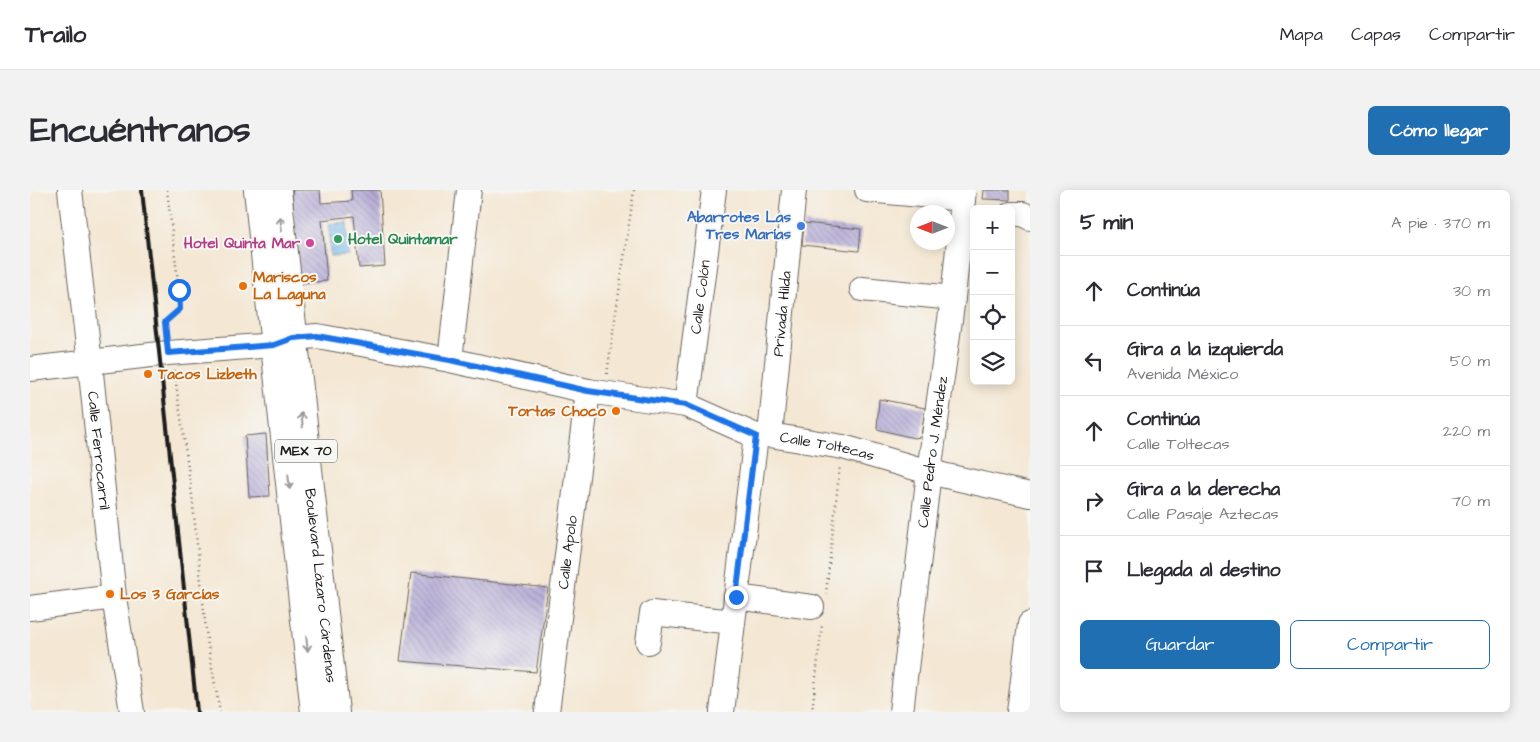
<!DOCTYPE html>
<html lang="es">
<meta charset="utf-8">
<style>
body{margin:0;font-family:"Architects Daughter",sans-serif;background:#f2f2f3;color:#2b2b33}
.controls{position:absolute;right:15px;top:15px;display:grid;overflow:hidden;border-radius:8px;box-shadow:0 2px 12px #0003}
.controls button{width:45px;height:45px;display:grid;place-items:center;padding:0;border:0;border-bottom:1px solid #e1e1e2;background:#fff;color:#2b2b33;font:25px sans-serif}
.compass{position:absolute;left:880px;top:15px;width:45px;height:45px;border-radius:50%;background:#fff;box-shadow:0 2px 12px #0003;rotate:270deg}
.stop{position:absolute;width:15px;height:15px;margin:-11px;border:4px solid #1a73e8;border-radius:50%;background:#fff}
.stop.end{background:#1a73e8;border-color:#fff;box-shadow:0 1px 5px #0008}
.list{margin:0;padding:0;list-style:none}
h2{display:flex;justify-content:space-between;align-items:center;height:65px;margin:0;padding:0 20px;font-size:21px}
h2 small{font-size:16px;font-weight:400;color:#7c7c81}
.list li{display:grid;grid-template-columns:32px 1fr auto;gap:15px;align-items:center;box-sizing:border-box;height:70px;padding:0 20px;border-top:1px solid #e1e1e2}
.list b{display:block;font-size:19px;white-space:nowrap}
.list p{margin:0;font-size:16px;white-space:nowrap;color:#7c7c81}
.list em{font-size:16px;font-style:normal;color:#7c7c81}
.actions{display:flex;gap:10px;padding:15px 20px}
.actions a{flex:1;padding:11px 0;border:1px solid #1f6fb2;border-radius:8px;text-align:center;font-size:18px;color:#1f6fb2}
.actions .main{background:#1f6fb2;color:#fff}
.icon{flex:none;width:28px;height:28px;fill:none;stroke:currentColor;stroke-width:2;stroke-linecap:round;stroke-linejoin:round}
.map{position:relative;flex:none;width:1000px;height:522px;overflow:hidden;border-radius:8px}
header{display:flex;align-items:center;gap:30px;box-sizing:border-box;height:70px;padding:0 25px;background:#fff;border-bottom:1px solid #e1e1e2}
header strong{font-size:24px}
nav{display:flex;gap:28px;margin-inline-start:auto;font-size:18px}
.intro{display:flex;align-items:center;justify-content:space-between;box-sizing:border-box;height:120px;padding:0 30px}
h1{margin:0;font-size:35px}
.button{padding:12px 22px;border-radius:8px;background:#1f6fb2;color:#fff;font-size:18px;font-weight:700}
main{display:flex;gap:30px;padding:0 30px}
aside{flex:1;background:#fff;border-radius:8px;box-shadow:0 2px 12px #0003}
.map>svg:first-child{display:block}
.water{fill:url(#water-rules);stroke:#4a6a84}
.building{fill:url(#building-back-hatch)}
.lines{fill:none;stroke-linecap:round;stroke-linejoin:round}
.minor-casing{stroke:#68635c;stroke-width:26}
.major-casing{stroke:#68635c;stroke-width:30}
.path{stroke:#68635c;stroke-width:2.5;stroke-dasharray:1 4;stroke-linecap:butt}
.minor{stroke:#fff;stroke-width:24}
.major{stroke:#fff;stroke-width:28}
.rail{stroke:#1c1c1c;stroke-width:4}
.oneway{stroke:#999}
.route{stroke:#1a73e8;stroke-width:6}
.shop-dot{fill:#3f7fe0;stroke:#f6f6f2;stroke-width:2}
.leisure-dot{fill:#2e9e5b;stroke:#f6f6f2;stroke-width:2}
.hotel-dot{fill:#d1479c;stroke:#f6f6f2;stroke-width:2}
.food-dot{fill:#e8710a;stroke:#f6f6f2;stroke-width:2}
.labels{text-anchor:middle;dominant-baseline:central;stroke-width:4;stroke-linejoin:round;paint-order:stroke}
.shield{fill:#f6f6f2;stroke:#5d5d5c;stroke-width:1}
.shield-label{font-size:14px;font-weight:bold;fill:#1c1c1c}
.shop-label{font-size:15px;font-weight:bold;fill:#366cbe;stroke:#f6f6f2;text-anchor:end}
.leisure-label{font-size:15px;font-weight:bold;fill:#27864d;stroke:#f6f6f2;text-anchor:start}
.hotel-label{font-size:15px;font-weight:bold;fill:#b23c85;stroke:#f6f6f2;text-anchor:end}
.food-label{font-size:15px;font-weight:bold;fill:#c56008;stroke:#f6f6f2;text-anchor:start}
.street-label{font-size:15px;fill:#1c1c1c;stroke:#f6f6f2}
</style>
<header>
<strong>Trailo</strong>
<nav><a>Mapa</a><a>Capas</a><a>Compartir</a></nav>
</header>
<div class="intro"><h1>Encuéntranos</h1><a class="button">Cómo llegar</a></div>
<main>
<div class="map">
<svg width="1000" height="522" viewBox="0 0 1000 522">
<defs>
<pattern id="water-rules" width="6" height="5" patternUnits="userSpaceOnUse" patternTransform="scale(1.25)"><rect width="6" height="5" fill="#77b9ec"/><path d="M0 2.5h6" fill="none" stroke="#669eca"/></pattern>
<pattern id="building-back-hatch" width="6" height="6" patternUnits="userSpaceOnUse" patternTransform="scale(1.25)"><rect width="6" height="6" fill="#b5abd7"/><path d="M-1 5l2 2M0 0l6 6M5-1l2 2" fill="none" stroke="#928aae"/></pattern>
</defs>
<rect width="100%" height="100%" fill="#f6f6f2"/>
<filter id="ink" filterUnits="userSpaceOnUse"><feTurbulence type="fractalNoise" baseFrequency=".02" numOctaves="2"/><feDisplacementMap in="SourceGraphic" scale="10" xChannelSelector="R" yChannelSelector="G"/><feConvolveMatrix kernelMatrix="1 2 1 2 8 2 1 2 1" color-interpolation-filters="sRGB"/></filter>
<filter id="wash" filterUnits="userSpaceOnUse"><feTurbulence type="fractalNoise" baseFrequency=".0096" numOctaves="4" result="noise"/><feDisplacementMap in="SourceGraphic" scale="20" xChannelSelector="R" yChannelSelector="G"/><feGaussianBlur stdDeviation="1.12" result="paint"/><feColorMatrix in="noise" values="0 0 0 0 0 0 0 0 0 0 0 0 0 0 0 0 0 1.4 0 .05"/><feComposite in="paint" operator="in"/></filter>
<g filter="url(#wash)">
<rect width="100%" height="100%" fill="#f4e7d3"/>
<polygon class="water" points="317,32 318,65 300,66 299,34"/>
<g id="blocks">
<g class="building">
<polygon points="262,0 290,0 291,13 322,11 321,0 350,0 355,76 329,78 324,26 292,30 297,91 269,93"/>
<polygon points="954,0 980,0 980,10 953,9"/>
<polygon points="774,33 831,39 829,61 772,55"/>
<polygon points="849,209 895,218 891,247 884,248 847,239"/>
<polygon points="236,244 240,306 219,307 215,246"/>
<polygon points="381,383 518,398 506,482 370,471"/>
</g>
</g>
</g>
<g filter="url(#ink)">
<use href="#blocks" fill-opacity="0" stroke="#68635c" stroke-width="1"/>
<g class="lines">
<g class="minor-casing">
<g id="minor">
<path id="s1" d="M40,0L60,173L84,407L102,522"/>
<polyline points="837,0 933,9"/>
<polyline points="981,24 993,24 1000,28"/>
<polyline points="832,99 923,108"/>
<polyline points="420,170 439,0"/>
<path id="s2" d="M0,179L138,163L244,155L263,148L287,146L420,170L558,201L656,215L726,246L740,245L813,257L899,282L1000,305"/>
<path id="s3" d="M656,215L684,0"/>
<path id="s4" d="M740,245L764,0"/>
<polyline points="706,407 782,417"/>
<polyline points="0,418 84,407"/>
<polyline points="618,452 622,423 703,432"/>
<path id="s5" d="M517,522L558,201"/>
<polyline points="692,522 726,246"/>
<path id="s6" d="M871,522L899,282L923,108L934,0"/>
<polyline points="989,522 1000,434"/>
</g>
</g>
<g class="major-casing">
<g id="major">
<polyline points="228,0 285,522"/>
<path id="s7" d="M247,0L305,522"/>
</g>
</g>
<g class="path">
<polyline points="136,144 135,132 149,119 149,100 137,0"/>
<polyline points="144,180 162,305 177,450 190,522"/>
<polyline points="577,184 604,0"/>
<polyline points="796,404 810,275"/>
<polyline points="782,522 792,434"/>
</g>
<use href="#minor" class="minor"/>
<use href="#major" class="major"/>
<polyline class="rail" points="112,0 167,522"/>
</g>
<defs><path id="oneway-shaft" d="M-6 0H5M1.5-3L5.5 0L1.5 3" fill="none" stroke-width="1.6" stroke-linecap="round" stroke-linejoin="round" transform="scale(1.25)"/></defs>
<g class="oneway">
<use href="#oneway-shaft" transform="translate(251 34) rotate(-96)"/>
<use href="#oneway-shaft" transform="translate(272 230) rotate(-96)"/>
<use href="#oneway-shaft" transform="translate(259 292) rotate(84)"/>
<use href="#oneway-shaft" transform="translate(277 454) rotate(84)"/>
</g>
</g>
<g class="lines" filter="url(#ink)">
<polyline class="route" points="149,100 150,119 135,132 138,163 244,155 263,148 287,146 420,170 558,201 656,215 726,246 706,407"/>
</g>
<circle class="shop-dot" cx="771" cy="36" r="5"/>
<circle class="leisure-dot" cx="308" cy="49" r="5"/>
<circle class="hotel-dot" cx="280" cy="53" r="5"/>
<g class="food-dot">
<circle cx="213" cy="96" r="5"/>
<circle cx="118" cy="184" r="5"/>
<circle cx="586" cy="221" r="5"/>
<circle cx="80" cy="404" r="5"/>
</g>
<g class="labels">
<rect class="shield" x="245" y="249.5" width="62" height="23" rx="4"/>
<g class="shield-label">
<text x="276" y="261">MEX 70</text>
</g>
<g class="shop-label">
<text x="761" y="27">Abarrotes Las<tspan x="761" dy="17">Tres Marías</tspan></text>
</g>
<g class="leisure-label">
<text x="318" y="49">Hotel Quintamar</text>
</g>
<g class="hotel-label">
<text x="270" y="53">Hotel Quinta Mar</text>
</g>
<g class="food-label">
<text x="223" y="87">Mariscos<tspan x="223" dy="17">La Laguna</tspan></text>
<text x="128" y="184">Tacos Lizbeth</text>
<text x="576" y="221" text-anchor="end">Tortas Choco</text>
<text x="90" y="404">Los 3 Garcías</text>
</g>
<g class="street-label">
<text stroke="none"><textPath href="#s3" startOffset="109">Calle Colón</textPath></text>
<text stroke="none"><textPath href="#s4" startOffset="122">Privada Hilda</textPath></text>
<text stroke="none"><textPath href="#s2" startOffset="814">Calle Toltecas</textPath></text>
<text stroke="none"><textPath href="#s1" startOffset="262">Calle Ferrocarril</textPath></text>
<text stroke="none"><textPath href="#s6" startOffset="262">Calle Pedro J. Méndez</textPath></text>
<text stroke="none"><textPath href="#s5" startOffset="161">Calle Apolo</textPath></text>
<text stroke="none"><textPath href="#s7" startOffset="398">Boulevard Lázaro Cárdenas</textPath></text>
</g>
</g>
</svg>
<div class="controls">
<button>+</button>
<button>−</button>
<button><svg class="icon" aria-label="locate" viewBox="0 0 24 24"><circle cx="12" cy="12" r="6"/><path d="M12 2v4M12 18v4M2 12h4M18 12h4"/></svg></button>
<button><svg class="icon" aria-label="layers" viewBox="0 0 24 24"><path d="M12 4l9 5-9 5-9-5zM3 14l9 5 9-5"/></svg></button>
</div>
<svg class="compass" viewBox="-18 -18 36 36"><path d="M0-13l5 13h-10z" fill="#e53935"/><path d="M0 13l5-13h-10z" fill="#7c7c81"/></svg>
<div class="stop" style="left:149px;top:100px"></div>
<div class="stop end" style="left:706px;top:407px"></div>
</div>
<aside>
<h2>5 min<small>A pie · 370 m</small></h2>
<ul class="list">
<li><svg class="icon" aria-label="ahead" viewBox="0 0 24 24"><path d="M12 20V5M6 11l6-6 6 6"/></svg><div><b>Continúa</b></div><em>30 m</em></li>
<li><svg class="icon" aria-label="left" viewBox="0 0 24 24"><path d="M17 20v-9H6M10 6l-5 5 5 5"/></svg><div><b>Gira a la izquierda</b><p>Avenida México</p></div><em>50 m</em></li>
<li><svg class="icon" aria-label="ahead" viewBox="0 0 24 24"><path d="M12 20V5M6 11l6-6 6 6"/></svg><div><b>Continúa</b><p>Calle Toltecas</p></div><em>220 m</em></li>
<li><svg class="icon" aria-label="right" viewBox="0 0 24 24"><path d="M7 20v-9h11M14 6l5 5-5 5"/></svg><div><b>Gira a la derecha</b><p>Calle Pasaje Aztecas</p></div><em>70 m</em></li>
<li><svg class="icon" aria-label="arrive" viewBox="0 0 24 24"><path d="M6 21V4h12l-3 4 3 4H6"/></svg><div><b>Llegada al destino</b></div></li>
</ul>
<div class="actions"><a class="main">Guardar</a><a>Compartir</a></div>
</aside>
</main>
